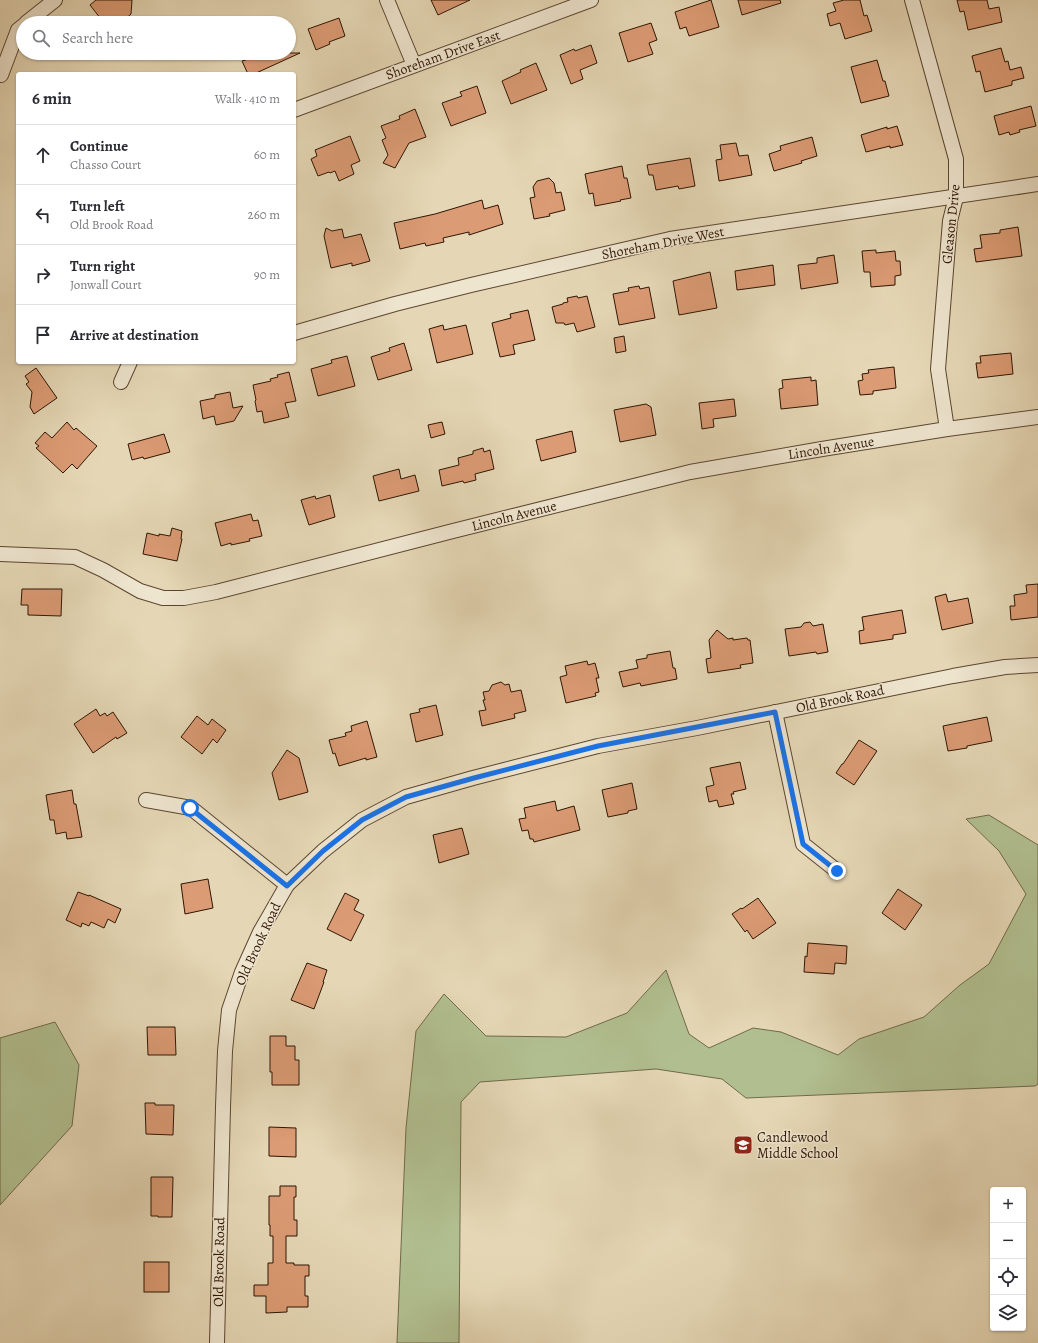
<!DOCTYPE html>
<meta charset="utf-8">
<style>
body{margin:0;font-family:Alegreya,serif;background:#f2f2f3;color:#2b2b33}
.controls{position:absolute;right:12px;bottom:12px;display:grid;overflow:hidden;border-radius:4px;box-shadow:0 1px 3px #0004}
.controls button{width:36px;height:36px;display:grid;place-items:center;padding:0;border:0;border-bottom:1px solid #e1e1e2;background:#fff;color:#2b2b33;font:20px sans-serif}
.stop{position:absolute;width:12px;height:12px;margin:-9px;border:3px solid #1a73e8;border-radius:50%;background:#fff}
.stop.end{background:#1a73e8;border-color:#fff;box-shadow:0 1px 4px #0008}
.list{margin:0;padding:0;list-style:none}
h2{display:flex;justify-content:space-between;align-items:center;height:52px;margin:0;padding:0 16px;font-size:17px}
h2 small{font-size:13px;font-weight:400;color:#7c7c81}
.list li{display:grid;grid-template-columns:26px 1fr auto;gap:12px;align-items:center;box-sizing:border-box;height:60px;padding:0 16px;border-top:1px solid #e1e1e2}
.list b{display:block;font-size:15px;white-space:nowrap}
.list p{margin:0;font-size:13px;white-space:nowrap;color:#7c7c81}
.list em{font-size:13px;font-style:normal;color:#7c7c81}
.icon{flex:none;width:22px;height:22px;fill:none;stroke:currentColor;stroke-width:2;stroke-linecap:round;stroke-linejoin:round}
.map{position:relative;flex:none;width:1038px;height:1343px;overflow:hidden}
.search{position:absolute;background:#fff;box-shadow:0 1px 3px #0004;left:16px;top:16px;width:280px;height:44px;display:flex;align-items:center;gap:10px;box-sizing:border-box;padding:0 14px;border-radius:22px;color:#7c7c81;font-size:15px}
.panel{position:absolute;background:#fff;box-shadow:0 1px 3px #0004;left:16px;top:72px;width:280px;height:292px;border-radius:4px}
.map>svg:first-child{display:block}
.green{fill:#b1bf90;stroke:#706a4a}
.building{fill:#db9b74;stroke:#2f1504}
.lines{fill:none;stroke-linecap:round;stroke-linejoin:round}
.minor-casing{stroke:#5c4630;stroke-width:16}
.minor{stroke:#eee5cf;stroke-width:14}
.route{stroke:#1a73e8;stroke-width:5}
.labels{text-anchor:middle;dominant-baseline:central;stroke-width:3;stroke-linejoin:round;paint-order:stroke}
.street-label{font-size:14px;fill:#2f1504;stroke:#eee5cf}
.poi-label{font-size:14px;fill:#2f1504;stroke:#eee5cf;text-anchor:start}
</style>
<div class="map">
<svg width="1038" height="1343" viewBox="0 0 1038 1343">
<rect width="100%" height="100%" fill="#e5d7b5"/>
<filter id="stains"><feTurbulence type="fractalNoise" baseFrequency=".005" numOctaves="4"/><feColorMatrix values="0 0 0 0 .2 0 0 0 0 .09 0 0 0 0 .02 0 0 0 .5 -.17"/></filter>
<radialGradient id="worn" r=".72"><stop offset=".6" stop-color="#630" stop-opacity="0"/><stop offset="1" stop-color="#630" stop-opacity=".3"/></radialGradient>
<g class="green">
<polygon points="989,815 1038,845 1038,1084 1035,1086 746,1098 722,1079 656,1069 480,1082 461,1102 459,1343 397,1343 406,1128 416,1031 444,994 486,1036 566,1037 627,1013 666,970 689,1034 709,1048 753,1028 781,1032 838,1055 859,1039 924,1017 960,985 989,964 1026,894 999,851 966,819"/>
<polygon points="55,1022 79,1065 72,1126 0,1205 0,1038"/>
</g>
<g class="building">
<polygon points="96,0 132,0 131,14 121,23 104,23 90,5"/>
<polygon points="431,0 470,0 438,15"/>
<polygon points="711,0 719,27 689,36 686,27 680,29 675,12"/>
<polygon points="738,0 780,0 781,3 742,15"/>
<polygon points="844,0 860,0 864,16 867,15 872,31 845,39 840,23 830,26 827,14 836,11 833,3"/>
<polygon points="957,0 987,0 989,9 999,7 1002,22 968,30 964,11 960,12"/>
<polygon points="339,18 345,36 329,42 330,44 316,50 308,29"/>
<polygon points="651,23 657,40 649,43 653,54 628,62 619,33"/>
<polygon points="591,45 597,63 580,70 583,79 571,84 560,55 574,49 575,51"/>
<polygon points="1001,48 1005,62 1008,61 1010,70 1021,67 1024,78 1012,81 1012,85 985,92 980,71 976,72 972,56"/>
<polygon points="247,53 300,53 254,74 248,74 242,61 246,60 244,57 248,55"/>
<polygon points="877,60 883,81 885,81 889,96 861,103 851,67"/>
<polygon points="536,63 547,90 511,104 502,81 521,72 520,70"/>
<polygon points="477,86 486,113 451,126 442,103 462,96 460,92"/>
<polygon points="1031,106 1036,126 1019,130 1020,132 1010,135 1009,132 999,135 994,116"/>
<polygon points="415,109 426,137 409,143 395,168 383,163 388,155 382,140 386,138 381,126 400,119 399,116"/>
<polygon points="897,126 903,145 890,148 890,146 866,152 861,135 887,127 887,129"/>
<polygon points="350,136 360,161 351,165 354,174 339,181 335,171 330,173 329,172 318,176 311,159 317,156 315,150"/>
<polygon points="812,137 817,156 801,161 802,163 774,171 769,154 781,150 780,146"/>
<polygon points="736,143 739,156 748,155 752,175 719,181 716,160 722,159 720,145"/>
<polygon points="690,158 695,186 679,189 678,186 656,190 653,175 649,175 647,165"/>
<polygon points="622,166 624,178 627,178 631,198 620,200 621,201 595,206 593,193 589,194 585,174"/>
<polygon points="549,178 554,183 556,193 561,192 565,210 549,214 550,216 534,219 530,198 535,197 533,187 537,181"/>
<polygon points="482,200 484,209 498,205 503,224 469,235 469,232 443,238 444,242 426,246 425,243 400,249 394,223 435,214"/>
<polygon points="1018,227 1022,256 976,262 974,249 982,248 980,235 1000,233 1000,230"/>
<polygon points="326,228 332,231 342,229 344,238 361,234 370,261 352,266 352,263 331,268 324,236"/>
<polygon points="876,250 876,253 895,251 896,261 900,261 901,275 895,276 895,285 871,287 870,272 864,272 862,251"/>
<polygon points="834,255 838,283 801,289 798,265 817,263 817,258"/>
<polygon points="773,265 775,285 737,290 735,271"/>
<polygon points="710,272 717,308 679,315 673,281"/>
<polygon points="639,286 640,289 649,287 655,318 619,325 613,294 629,291 628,288"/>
<polygon points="577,296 578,298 587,296 595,327 577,332 574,323 565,325 564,323 556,323 552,307 563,304 563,303 568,302 567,298"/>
<polygon points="528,310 535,340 513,345 515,354 500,357 492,323 511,318 510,314"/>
<polygon points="443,325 444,330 466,325 473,354 437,363 429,329"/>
<polygon points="624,336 626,351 616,353 614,338"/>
<polygon points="404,343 412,370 378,380 371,357 390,351 389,348"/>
<polygon points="1011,353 1013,374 978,378 976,363 981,363 980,356"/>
<polygon points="347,356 355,386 318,396 311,369 332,363 331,360"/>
<polygon points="894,367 896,388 873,391 873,394 860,395 858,381 863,380 862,374 869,373 868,370"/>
<polygon points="36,368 57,398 34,414 30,407 32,392 26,384 29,382 25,376"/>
<polygon points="289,372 296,401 285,403 289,417 264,423 262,411 257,412 255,401 256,400 253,385 271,381 270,379 278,377 277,375"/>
<polygon points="811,377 811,381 816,380 818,405 781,409 779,389 783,388 782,380"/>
<polygon points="230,392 233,408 243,406 234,421 216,425 214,416 203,419 200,401 215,398 215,395"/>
<polygon points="734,399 736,416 713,419 714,427 702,429 699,403"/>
<polygon points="646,404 651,407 656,435 620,442 614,410"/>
<polygon points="67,422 74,430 76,428 97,446 77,469 72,464 63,473 36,448 39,446 35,443 45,432 52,438"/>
<polygon points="442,422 445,434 431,438 428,425"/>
<polygon points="572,431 576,452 541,461 536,440"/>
<polygon points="164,434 170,452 144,459 143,457 132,460 128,444"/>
<polygon points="483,448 484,452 490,450 494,469 475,474 476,480 464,483 463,481 442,486 439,470 459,465 458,458 473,454 473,451"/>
<polygon points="399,469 401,479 415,475 419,491 379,501 373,476"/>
<polygon points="330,495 335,517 309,525 301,500 315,496 316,499"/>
<polygon points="251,514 253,521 258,520 262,536 249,539 250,541 231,545 231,543 221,546 215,523"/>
<polygon points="172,528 182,531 181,539 182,539 177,561 143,554 147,533 159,536 159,534 170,536"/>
<polygon points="1038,584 1038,617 1011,620 1010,606 1015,606 1014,595 1027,593 1026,585"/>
<polygon points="22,589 62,589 61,616 28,615 28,605 21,605"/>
<polygon points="946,594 948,602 968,598 973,623 942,630 935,597"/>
<polygon points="902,610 906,633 893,635 893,639 860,644 859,631 864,630 862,617"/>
<polygon points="810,622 813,626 823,624 828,652 817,654 816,652 789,656 785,629 801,627 804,623"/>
<polygon points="717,630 728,639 733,638 733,640 747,638 748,640 750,640 753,663 740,665 741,668 708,673 706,659 711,658 709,640"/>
<polygon points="670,651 673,668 675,668 677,679 641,686 640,683 623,687 619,672 638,668 636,660 647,658 647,655"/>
<polygon points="587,661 588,665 595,663 599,678 596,678 599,692 595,693 596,696 566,703 560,677 567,675 565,666"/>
<polygon points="501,682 505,685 509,684 511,692 521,690 526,711 514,714 515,718 482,726 479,711 486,710 483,700 485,700 483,692 489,691 492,685"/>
<polygon points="436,705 443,735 416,742 410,714 420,712 419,709"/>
<polygon points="96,709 100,716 105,713 107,716 113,712 127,733 117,739 116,737 93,753 74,724"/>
<polygon points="197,716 208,725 212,719 226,730 217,743 213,739 202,754 181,737"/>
<polygon points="987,717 992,741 967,746 967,748 948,751 943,726"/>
<polygon points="367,721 377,757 366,760 366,758 339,766 335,753 333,754 329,740 346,736 345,733 352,731 351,726"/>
<polygon points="859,740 877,751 854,785 836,773 842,764 843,764"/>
<polygon points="287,750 299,758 308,792 279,800 272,773"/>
<polygon points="740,762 746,789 733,792 734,794 731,794 734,804 719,807 717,800 709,802 706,787 714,785 710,768"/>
<polygon points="632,783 637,809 628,811 628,813 608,817 602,790"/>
<polygon points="72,790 74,804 76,804 82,837 67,839 66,832 56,834 54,820 50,820 46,795"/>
<polygon points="555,801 557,811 574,806 580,830 534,842 533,839 530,839 528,830 522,831 519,819 526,818 524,808"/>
<polygon points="462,828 469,854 439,863 433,835"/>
<polygon points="208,879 213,908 185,914 181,884"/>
<polygon points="898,889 922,905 905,930 882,913"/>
<polygon points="78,892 89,896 89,895 121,909 115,923 108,919 104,928 91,922 89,926 82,923 81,927 66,920"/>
<polygon points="345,893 359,900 354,910 364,915 351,941 327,929"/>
<polygon points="758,898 776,923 753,939 747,930 745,932 732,914 741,908 742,909"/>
<polygon points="808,943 847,946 846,964 835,963 834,974 804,972 805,956 807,957"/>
<polygon points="307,963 327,970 323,982 324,982 314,1009 291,1000"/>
<polygon points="147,1027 175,1027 176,1055 148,1055"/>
<polygon points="270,1036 286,1036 286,1046 295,1046 295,1060 299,1060 299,1085 272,1085 272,1072 270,1072"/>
<polygon points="145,1103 155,1103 155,1105 174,1105 173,1135 146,1134"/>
<polygon points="269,1127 296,1128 296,1157 269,1156"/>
<polygon points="151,1177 173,1177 172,1217 158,1217 158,1216 151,1216"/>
<polygon points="280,1186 296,1186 296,1197 294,1197 294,1220 297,1220 297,1236 286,1236 286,1263 294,1263 294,1265 309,1265 309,1276 305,1276 305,1296 308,1296 308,1307 287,1307 287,1312 266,1313 266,1296 254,1296 254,1285 268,1285 268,1263 273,1263 273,1236 270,1236 270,1225 269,1225 269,1196 280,1196"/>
<rect x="144" y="1262" width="25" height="30"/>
</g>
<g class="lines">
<g class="minor-casing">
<g id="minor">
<polyline points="387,0 414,65"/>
<polyline points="912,0 956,159 956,197 950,221 938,369 947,429"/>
<polyline points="26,23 55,0"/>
<polyline points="1,75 18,30 23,26"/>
<polyline points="294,110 591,0"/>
<polyline points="294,333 395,304 471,285 670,239 1038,184"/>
<polyline points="121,382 130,362"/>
<polyline points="0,554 75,557 103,570 140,591 163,598 184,598 216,592 453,531 690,472 822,449 947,429 1038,417"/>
<polyline points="775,712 803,844 837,871"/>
<polyline points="146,800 191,808 287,885"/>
<polyline points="217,1343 223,1107 225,1051 229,1010 242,972 260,932 287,885 323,851 362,820 406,797 473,778 598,746 697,728 953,676 1005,667 1038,665"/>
</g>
</g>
<use href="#minor" class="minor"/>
</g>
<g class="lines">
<polyline class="route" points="190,808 287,886 323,851 362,820 406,797 474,778 598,746 775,712 803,844 837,871"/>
</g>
<defs>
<g id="school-square" transform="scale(1)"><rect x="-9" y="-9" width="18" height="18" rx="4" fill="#8f2418" stroke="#eee5cf"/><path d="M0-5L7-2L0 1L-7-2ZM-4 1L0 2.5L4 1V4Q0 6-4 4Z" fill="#fff"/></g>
</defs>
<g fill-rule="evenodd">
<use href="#school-square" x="743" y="1145"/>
</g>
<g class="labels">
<g class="street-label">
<text transform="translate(443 55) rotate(-20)">Shoreham Drive East</text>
<text transform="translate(951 224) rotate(-84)">Gleason Drive</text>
<text transform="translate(663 243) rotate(-11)">Shoreham Drive West</text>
<text transform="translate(831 448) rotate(-9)">Lincoln Avenue</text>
<text transform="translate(514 516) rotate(-14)">Lincoln Avenue</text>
<text transform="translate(840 699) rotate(-12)">Old Brook Road</text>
<text transform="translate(258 944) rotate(-65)">Old Brook Road</text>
<text transform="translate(219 1262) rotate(-89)">Old Brook Road</text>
</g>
<g class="poi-label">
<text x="757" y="1137">Candlewood<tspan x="757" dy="16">Middle School</tspan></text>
</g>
</g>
<rect width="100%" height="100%" filter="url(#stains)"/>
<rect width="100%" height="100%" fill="url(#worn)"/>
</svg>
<div class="controls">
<button>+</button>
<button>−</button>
<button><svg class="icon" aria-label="locate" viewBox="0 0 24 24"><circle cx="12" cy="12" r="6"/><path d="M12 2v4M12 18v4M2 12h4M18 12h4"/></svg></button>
<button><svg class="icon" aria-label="layers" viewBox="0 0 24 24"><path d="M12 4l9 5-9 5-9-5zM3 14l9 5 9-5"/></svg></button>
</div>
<div class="stop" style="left:190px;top:808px"></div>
<div class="stop end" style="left:837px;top:871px"></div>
<div class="search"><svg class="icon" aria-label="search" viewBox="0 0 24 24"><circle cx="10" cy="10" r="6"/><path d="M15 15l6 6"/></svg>Search here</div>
<section class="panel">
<h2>6 min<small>Walk · 410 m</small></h2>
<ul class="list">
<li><svg class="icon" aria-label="ahead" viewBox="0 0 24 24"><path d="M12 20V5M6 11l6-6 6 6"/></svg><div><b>Continue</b><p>Chasso Court</p></div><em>60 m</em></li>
<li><svg class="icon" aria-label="left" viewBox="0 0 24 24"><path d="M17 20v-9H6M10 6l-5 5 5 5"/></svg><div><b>Turn left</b><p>Old Brook Road</p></div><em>260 m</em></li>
<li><svg class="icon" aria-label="right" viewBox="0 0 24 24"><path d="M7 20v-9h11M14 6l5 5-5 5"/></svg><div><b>Turn right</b><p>Jonwall Court</p></div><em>90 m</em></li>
<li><svg class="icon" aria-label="arrive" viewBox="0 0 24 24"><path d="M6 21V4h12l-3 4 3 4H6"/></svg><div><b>Arrive at destination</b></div></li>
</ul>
</section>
</div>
